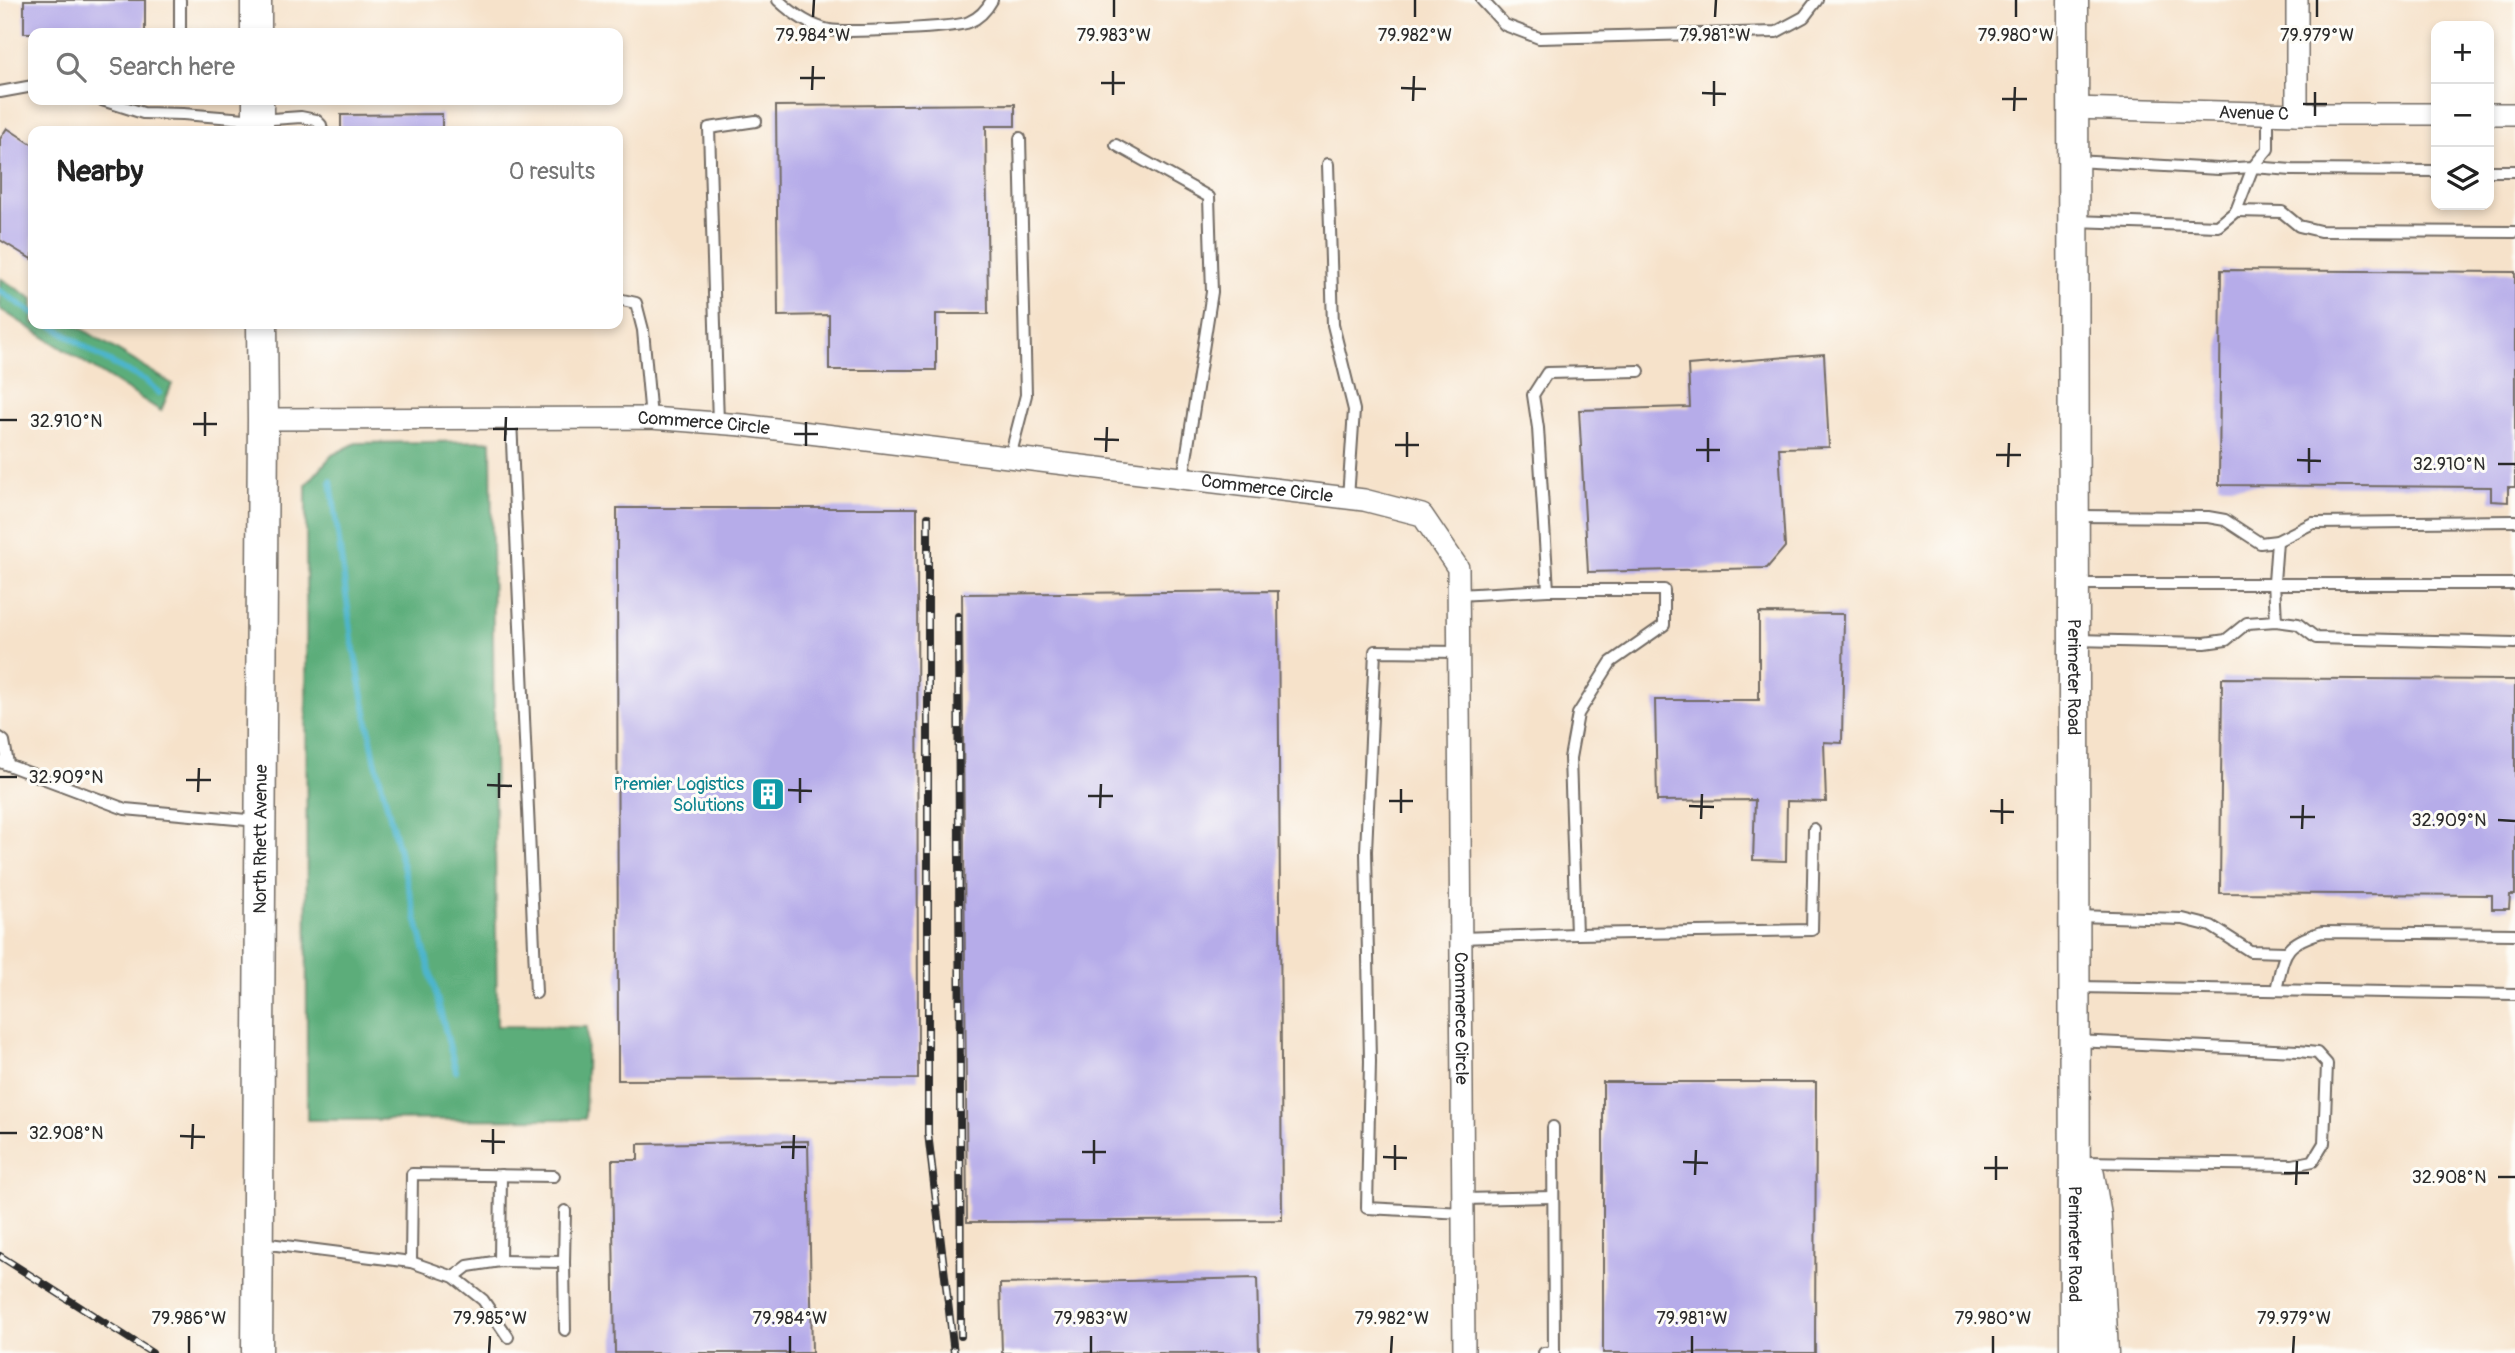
<!DOCTYPE html>
<meta charset="utf-8">
<style>
body{margin:0;font-family:Pangolin,sans-serif;background:#f6f6f6;color:#222}
.controls{position:absolute;right:21px;top:21px;display:grid;overflow:hidden;border-radius:14px;box-shadow:0 4px 10px #0003}
.controls button{width:63px;height:63px;display:grid;place-items:center;padding:0;border:0;border-bottom:2px solid #e0e0e0;background:#fff;color:#222;font:35px sans-serif}
.list{margin:0;padding:0;list-style:none}
h2{display:flex;justify-content:space-between;align-items:center;height:91px;margin:0;padding:0 28px;font-size:30px}
h2 small{font-size:23px;font-weight:400;color:#767676}
.icon{flex:none;width:38px;height:38px;fill:none;stroke:currentColor;stroke-width:2;stroke-linecap:round;stroke-linejoin:round}
.map{position:relative;flex:none;width:2515px;height:1353px;overflow:hidden}
.search{position:absolute;background:#fff;box-shadow:0 4px 10px #0003;left:28px;top:28px;width:595px;height:77px;display:flex;align-items:center;gap:18px;box-sizing:border-box;padding:0 24px;border-radius:14px;color:#767676;font-size:26px}
.panel{position:absolute;background:#fff;box-shadow:0 4px 10px #0003;left:28px;top:126px;width:595px;height:203px;border-radius:14px}
.map>svg:first-child{display:block}
.forest{fill:#5cad7a;stroke:#446c52;stroke-width:2}
.lines{fill:none;stroke-linecap:round;stroke-linejoin:round}
.stream{stroke:#4eb5cc;stroke-width:6}
.building{fill:#b6ace9}
.lane-casing{stroke:#726b63;stroke-width:14}
.street-casing{stroke:#726b63;stroke-width:24}
.secondary-casing{stroke:#726b63;stroke-width:33}
.lane{stroke:#fff;stroke-width:10}
.street{stroke:#fff;stroke-width:21}
.secondary{stroke:#fff;stroke-width:30}
.rail-casing{stroke:#2b2b2b;stroke-width:8}
.rail{stroke:#fdfcf7;stroke-width:5;stroke-dasharray:16;stroke-linecap:butt}
.ticks{fill:none;stroke:#2b2b2b;stroke-width:2.5}
.labels{text-anchor:middle;dominant-baseline:central;stroke-width:6;stroke-linejoin:round;paint-order:stroke}
.street-label{font-size:18px;fill:#2b2b2b;stroke:#fdfcf7}
.culture-label{font-size:18px;fill:#0d838f;stroke:#fdfcf7;text-anchor:end}
.ticks-label{font-size:18px;text-anchor:middle;fill:#2b2b2b;stroke:#fdfcf7;stroke-width:6;stroke-linejoin:round;paint-order:stroke}
</style>
<div class="map">
<svg width="2515" height="1353" viewBox="0 0 2515 1353">
<rect width="100%" height="100%" fill="#fdfcf7"/>
<filter id="ink" filterUnits="userSpaceOnUse"><feTurbulence type="fractalNoise" baseFrequency=".0143" numOctaves="2"/><feDisplacementMap in="SourceGraphic" scale="14" xChannelSelector="R" yChannelSelector="G"/><feConvolveMatrix kernelMatrix="1 2 1 2 8 2 1 2 1" color-interpolation-filters="sRGB"/></filter>
<filter id="wash" filterUnits="userSpaceOnUse"><feTurbulence type="fractalNoise" baseFrequency=".00686" numOctaves="4" result="noise"/><feDisplacementMap in="SourceGraphic" scale="28" xChannelSelector="R" yChannelSelector="G"/><feGaussianBlur stdDeviation="1.57" result="paint"/><feColorMatrix in="noise" values="0 0 0 0 0 0 0 0 0 0 0 0 0 0 0 0 0 1.4 0 .05"/><feComposite in="paint" operator="in"/></filter>
<g filter="url(#wash)">
<rect width="100%" height="100%" fill="#f6e2ca"/>
<g class="forest">
<polygon points="0,278 33,299 33,324 74,324 172,384 161,411 0,309"/>
<polygon points="491,441 497,1026 587,1027 585,1119 307,1120 306,485 332,455 356,443"/>
</g>
<g class="lines">
<g class="stream">
<polyline points="0,291 33,313"/>
<polyline points="49,324 106,360 146,381 159,393"/>
<polyline points="331,481 352,639 375,759 456,1071"/>
</g>
</g>
<g id="blocks">
<g class="building">
<rect x="24" y="0" width="121" height="33"/>
<polygon points="1015,104 1015,126 986,126 988,314 936,314 936,370 829,370 829,315 778,316 776,106"/>
<polygon points="442,114 442,131 341,131 341,115"/>
<polygon points="7,128 33,145 33,260 0,240 0,139"/>
<polygon points="2221,270 2515,272 2515,487 2508,487 2508,502 2491,501 2491,487 2219,485"/>
<polygon points="1824,354 1829,447 1779,448 1785,547 1767,568 1588,572 1579,410 1690,407 1688,365"/>
<polygon points="617,508 917,508 918,1079 618,1080"/>
<polygon points="1278,591 1282,1220 967,1222 962,594"/>
<polygon points="1759,613 1844,614 1842,743 1824,742 1826,802 1787,801 1786,861 1753,860 1755,800 1657,801 1655,700 1759,700"/>
<polygon points="2222,678 2515,680 2515,895 2510,895 2509,909 2492,909 2492,895 2220,893"/>
<polygon points="1603,1082 1816,1082 1815,1353 1603,1353"/>
<polygon points="808,1141 812,1353 615,1353 612,1160 638,1160 638,1144"/>
<polygon points="1257,1278 1259,1353 1002,1353 1000,1284"/>
</g>
</g>
</g>
<g filter="url(#ink)">
<use href="#blocks" fill-opacity="0" stroke="#726b63" stroke-width="2"/>
<g class="lines">
<g class="lane-casing">
<g id="lane">
<polyline points="180,0 180,33"/>
<path d="M778,0C792,13 810,26 829,30C845,33 957,28 969,22C979,18 987,9 992,0"/>
<polyline points="1482,0 1505,25 1539,38 1776,32 1804,17 1817,0"/>
<polyline points="0,92 33,86"/>
<polyline points="102,100 143,113 183,114 258,120 301,117 316,120 321,125 322,131"/>
<polyline points="1116,145 1209,197 1212,292 1183,478"/>
<polyline points="2075,161 2219,169 2253,167 2268,149 2268,113"/>
<polyline points="1328,164 1333,325 1354,410 1348,498"/>
<polyline points="2489,171 2515,171"/>
<polyline points="2236,211 2282,212 2299,226 2320,231 2515,232"/>
<polyline points="2075,221 2218,226 2236,211 2253,167 2292,170 2436,171"/>
<polyline points="618,299 636,303 643,330 651,418"/>
<polyline points="511,419 536,993"/>
<polyline points="718,423 709,128 756,121"/>
<polyline points="1010,457 1026,395 1020,138"/>
<polyline points="2075,516 2208,517 2225,520 2260,543 2277,541 2313,523 2515,521"/>
<polyline points="2076,584 2515,584"/>
<polyline points="1458,595 1548,590 1538,428 1533,395 1547,373 1639,371"/>
<polyline points="2276,621 2274,582 2277,541"/>
<polyline points="2075,640 2205,643 2226,640 2247,623 2276,621 2298,624 2316,638 2515,643"/>
<polyline points="1459,652 1375,651 1366,851 1370,1061 1367,1208 1463,1213"/>
<polyline points="0,738 4,741 8,764"/>
<polyline points="0,762 125,809 258,821"/>
<polyline points="2075,916 2183,919 2211,926 2250,951 2285,952"/>
<polyline points="1576,934 1812,930 1814,829"/>
<polyline points="1461,938 1576,934 1570,758 1578,714 1611,662 1664,625 1664,590 1548,590"/>
<polyline points="2077,987 2515,994"/>
<path d="M2276,990C2285,953 2282,944 2322,932L2515,934"/>
<polyline points="2075,1041 2298,1051 2317,1053 2327,1064 2324,1143 2313,1161 2293,1165 2081,1162"/>
<polyline points="1463,1199 1553,1197"/>
<polyline points="261,1243 411,1262 454,1277 483,1300 508,1337"/>
<polyline points="500,1261 501,1175"/>
<polyline points="411,1262 412,1174 554,1176"/>
<polyline points="564,1262 565,1211"/>
<polyline points="454,1277 468,1266 500,1261 564,1262 565,1330"/>
<polyline points="1544,1353 1554,1352 1553,1127"/>
</g>
</g>
<g class="street-casing">
<g id="street">
<polyline points="2297,0 2297,114"/>
<path id="s1" d="M2072,108L2297,114H2436"/>
<polyline points="2489,114 2515,114"/>
<path id="s2" d="M263,419L651,418L742,425L1364,500L1422,515L1458,568L1464,1353"/>
</g>
</g>
<g class="secondary-casing">
<g id="secondary">
<polyline points="256,0 256,33"/>
<path id="s3" d="M2073,0L2075,1353"/>
<polyline points="258,100 258,131"/>
<polyline points="2089,1175 2096,1216 2103,1353"/>
<path id="s4" d="M257,1353L263,419L262,324"/>
</g>
</g>
<use href="#lane" class="lane"/>
<use href="#street" class="street"/>
<use href="#secondary" class="secondary"/>
<g class="rail-casing">
<g id="rail">
<polyline points="928,517 928,1133 954,1353"/>
<polyline points="958,616 961,1336"/>
<polyline points="0,1256 152,1353"/>
</g>
</g>
<use href="#rail" class="rail"/>
</g>
</g>
<path class="ticks" d="M813,17L814,0M1114,17V0M1415,17V0M1715,17L1716,0M2016,17V0M2317,17V0M800,78H825M1101,83H1125M1401,88L1426,89M812,90L813,66M1702,93L1726,94M1113,95V71M2002,99H2027M1413,101L1414,76M2303,104H2327M1714,106V81M2014,111L2015,87M2315,116V92M0,420H17M193,424H217M493,429H518M794,434H818M205,436V412M1094,439L1119,440M505,441L506,417M1395,445H1419M806,446V422M1696,450H1720M1106,452L1107,427M1996,455H2021M1407,457V432M2297,460L2321,461M1708,462V438M2498,464H2515M2008,467L2009,443M2309,473V448M0,777H17M186,780H211M487,785L512,786M788,790L812,791M198,792L199,768M1088,796H1113M499,798V773M1389,801H1413M800,803V778M1689,806L1714,807M1100,808L1101,784M1990,811L2014,812M1401,813V789M2290,817H2315M1701,819L1702,794M2498,820L2515,821M2002,824V799M2302,829L2303,805M0,1133H17M180,1136L205,1137M481,1141L505,1142M781,1147H806M192,1149L193,1124M1082,1152H1106M493,1154V1129M1383,1157L1407,1158M793,1159L794,1135M1683,1162L1708,1163M1094,1164V1140M1984,1168H2008M1395,1170V1145M2284,1173H2309M1695,1175L1696,1150M2498,1177H2515M1996,1180V1156M2296,1185L2297,1161M189,1353V1336M489,1353L490,1336M790,1353V1336M1091,1353V1336M1391,1353L1392,1336M1692,1353V1336M1993,1353V1336M2293,1353L2294,1336"/>
<defs>
<g id="building-square" transform="scale(1.75)"><rect x="-9" y="-9" width="18" height="18" rx="4" fill="#0f9aa8" stroke="#fdfcf7"/><path d="M-4-6H4V6H1V3H-1V6H-4ZM-2.5-4.3h1.7v1.8h-1.7ZM.8-4.3h1.7v1.8H.8ZM-2.5-1h1.7V.8h-1.7ZM.8-1h1.7V.8H.8Z" fill="#fff"/></g>
</defs>
<g fill-rule="evenodd">
<use href="#building-square" x="768" y="794"/>
</g>
<g class="labels">
<g class="street-label">
<text stroke="none"><textPath href="#s1" startOffset="182">Avenue C</textPath></text>
<text stroke="none"><textPath href="#s2" startOffset="441">Commerce Circle</textPath></text>
<text stroke="none"><textPath href="#s2" startOffset="1008">Commerce Circle</textPath></text>
<text stroke="none"><textPath href="#s3" startOffset="677">Perimeter Road</textPath></text>
<text stroke="none"><textPath href="#s4" startOffset="514">North Rhett Avenue</textPath></text>
<text stroke="none"><textPath href="#s2" startOffset="1680">Commerce Circle</textPath></text>
<text stroke="none"><textPath href="#s3" startOffset="1244">Perimeter Road</textPath></text>
</g>
<g class="culture-label">
<text x="744" y="784">Premier Logistics<tspan x="744" dy="21">Solutions</tspan></text>
</g>
</g>
<g class="ticks-label">
<text x="813" y="41">79.984°W</text>
<text x="1114" y="41">79.983°W</text>
<text x="1415" y="41">79.982°W</text>
<text x="1715" y="41">79.981°W</text>
<text x="2016" y="41">79.980°W</text>
<text x="2317" y="41">79.979°W</text>
<text x="66" y="427">32.910°N</text>
<text x="2449" y="470">32.910°N</text>
<text x="66" y="783">32.909°N</text>
<text x="2449" y="826">32.909°N</text>
<text x="66" y="1139">32.908°N</text>
<text x="2449" y="1183">32.908°N</text>
<text x="189" y="1324">79.986°W</text>
<text x="490" y="1324">79.985°W</text>
<text x="790" y="1324">79.984°W</text>
<text x="1091" y="1324">79.983°W</text>
<text x="1392" y="1324">79.982°W</text>
<text x="1692" y="1324">79.981°W</text>
<text x="1993" y="1324">79.980°W</text>
<text x="2294" y="1324">79.979°W</text>
</g>
</svg>
<div class="controls">
<button>+</button>
<button>−</button>
<button><svg class="icon" aria-label="layers" viewBox="0 0 24 24"><path d="M12 4l9 5-9 5-9-5zM3 14l9 5 9-5"/></svg></button>
</div>
<div class="search"><svg class="icon" aria-label="search" viewBox="0 0 24 24"><circle cx="10" cy="10" r="6"/><path d="M15 15l6 6"/></svg>Search here</div>
<section class="panel">
<h2>Nearby<small>0 results</small></h2>
<ul class="list">
</ul>
</section>
</div>
